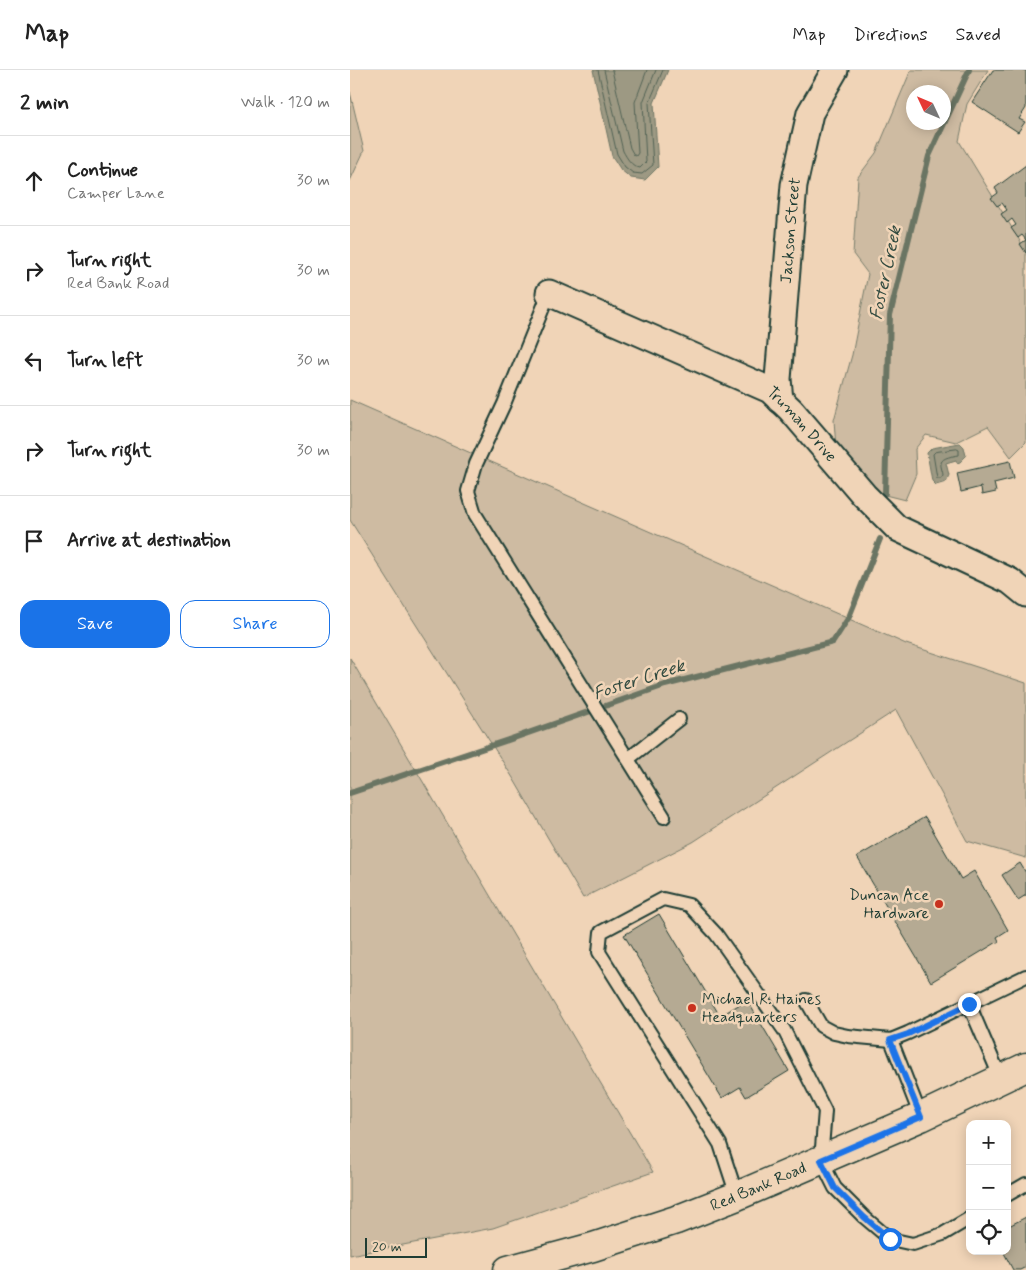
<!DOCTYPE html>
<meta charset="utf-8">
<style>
body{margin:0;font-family:Mynerve,sans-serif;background:#f6f6f6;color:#222}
.controls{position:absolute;right:15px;bottom:15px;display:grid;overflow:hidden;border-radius:10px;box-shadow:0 2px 12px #0003}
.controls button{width:45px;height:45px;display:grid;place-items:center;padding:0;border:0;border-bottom:1px solid #e0e0e0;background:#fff;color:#222;font:25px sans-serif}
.compass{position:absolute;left:556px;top:15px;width:45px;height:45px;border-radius:50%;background:#fff;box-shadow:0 2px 12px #0003;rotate:314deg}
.scale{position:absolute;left:15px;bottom:12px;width:62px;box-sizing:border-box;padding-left:5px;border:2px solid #1f3d34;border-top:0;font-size:14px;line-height:18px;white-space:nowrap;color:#1f3d34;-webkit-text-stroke:4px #f0d4b7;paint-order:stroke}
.stop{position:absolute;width:15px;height:15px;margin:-11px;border:4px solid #1a73e8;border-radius:50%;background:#fff}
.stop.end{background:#1a73e8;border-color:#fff;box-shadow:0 1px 5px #0008}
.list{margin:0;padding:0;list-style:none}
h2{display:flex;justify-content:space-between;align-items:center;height:65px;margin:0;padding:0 20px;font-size:21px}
h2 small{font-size:16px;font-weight:400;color:#767676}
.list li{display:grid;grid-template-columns:32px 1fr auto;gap:15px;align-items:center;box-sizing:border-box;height:90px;padding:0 20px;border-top:1px solid #e0e0e0}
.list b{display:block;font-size:19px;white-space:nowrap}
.list p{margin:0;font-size:16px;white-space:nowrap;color:#767676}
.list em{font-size:16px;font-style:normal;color:#767676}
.actions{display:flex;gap:10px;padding:15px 20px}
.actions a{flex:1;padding:11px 0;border:1px solid #1a73e8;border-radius:15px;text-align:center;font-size:18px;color:#1a73e8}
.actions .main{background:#1a73e8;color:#fff}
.icon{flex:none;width:28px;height:28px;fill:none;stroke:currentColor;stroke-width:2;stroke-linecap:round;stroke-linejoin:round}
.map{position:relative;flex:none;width:676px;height:1200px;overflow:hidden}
header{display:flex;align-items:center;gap:30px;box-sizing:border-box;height:70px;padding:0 25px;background:#fff;border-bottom:1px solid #e0e0e0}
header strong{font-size:24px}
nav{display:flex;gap:28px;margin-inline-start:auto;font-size:18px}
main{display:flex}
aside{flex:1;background:#fff}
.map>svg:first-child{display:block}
.green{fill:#cebba2;stroke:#767c6b;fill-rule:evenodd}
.water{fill:#9d9983;stroke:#6b7463}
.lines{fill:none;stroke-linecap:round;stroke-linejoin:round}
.shore{stroke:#516254;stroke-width:1}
.stream{stroke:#6b7463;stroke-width:6}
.building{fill:#b5aa93;stroke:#1f3d34}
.service-casing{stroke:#1f3d34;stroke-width:16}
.minor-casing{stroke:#1f3d34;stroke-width:29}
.secondary-casing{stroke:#1f3d34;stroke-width:31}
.service{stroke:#f0d4b7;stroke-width:12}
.minor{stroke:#f0d4b7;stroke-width:25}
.secondary{stroke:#f0d4b7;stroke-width:28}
.route{stroke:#1a73e8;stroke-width:6}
.poi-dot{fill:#c8321e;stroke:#f0d4b7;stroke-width:2}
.labels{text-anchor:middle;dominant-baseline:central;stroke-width:5;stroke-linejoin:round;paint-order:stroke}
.street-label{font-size:16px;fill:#1f3d34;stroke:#f0d4b7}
.poi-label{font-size:16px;fill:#1f3d34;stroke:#f0d4b7;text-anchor:end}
.water-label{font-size:18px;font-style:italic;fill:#324b40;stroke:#f0d4b7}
</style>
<header>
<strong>Map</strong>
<nav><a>Map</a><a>Directions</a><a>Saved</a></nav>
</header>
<main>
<aside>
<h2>2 min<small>Walk · 120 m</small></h2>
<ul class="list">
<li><svg class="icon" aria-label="ahead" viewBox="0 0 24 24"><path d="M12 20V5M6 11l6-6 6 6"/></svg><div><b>Continue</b><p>Camper Lane</p></div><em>30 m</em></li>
<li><svg class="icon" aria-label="right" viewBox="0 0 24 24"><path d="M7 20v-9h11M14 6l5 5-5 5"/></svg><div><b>Turn right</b><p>Red Bank Road</p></div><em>30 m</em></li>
<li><svg class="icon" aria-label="left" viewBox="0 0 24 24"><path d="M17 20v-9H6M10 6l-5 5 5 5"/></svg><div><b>Turn left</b></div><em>30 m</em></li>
<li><svg class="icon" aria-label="right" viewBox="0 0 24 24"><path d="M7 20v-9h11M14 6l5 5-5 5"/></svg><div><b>Turn right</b></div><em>30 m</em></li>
<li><svg class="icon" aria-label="arrive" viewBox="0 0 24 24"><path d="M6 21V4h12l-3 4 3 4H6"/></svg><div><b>Arrive at destination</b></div></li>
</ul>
<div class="actions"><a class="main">Save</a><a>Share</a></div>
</aside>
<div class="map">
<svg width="676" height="1200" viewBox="0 0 676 1200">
<rect width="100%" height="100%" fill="#f0d4b7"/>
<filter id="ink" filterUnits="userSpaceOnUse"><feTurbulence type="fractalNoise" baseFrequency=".02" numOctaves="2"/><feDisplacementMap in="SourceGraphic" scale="10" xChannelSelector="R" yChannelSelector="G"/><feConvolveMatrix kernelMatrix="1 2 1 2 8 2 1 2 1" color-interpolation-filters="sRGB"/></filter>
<g filter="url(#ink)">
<g class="green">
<path d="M561,0H638L617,34L609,71L676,181V372L661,387L638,356L606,372L576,365L565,379L566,404L555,430L523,422L486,378L484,350L502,285L518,204L503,184L508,107L526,83ZM564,22H594V52H564Z"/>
<polygon points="0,22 14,81 0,111"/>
<polygon points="0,330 556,574 676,613 676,788 617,771 546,640 343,772 233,828 163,708 0,450"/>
<polygon points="0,588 303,1102 143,1158 0,1185"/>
</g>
<g class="water">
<polygon points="243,0 318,0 304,33 308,97 295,110 281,108 271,100 262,86"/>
<polygon points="610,373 614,377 616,386 610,392 607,393 606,390 596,393 599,405 596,412 586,415 582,411 577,383 582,378"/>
</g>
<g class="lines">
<g class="shore">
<polyline points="248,0 267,84 275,97 283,103 292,104 303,95 299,33 313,0"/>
<path d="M254,0L273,81C277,88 281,96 290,98L296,92L293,32L306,0"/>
<polyline points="262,0 280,78 284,85 286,86 288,83 285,32 297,0"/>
<path d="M607,379L609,380V385C604,386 592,387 591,393C590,396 593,402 593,405L591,408H587L583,384L585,382Z"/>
</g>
<g class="stream">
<polyline points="535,423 540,245 579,86 619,0"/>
<polyline points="0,723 161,669 315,615 483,572 499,547 530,469"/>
</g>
</g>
<g class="building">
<polygon points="643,0 676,0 676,38 669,49 675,52 668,62 622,32"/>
<polygon points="676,95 676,183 670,174 676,170 672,165 668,168 661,158 666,155 662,149 657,153 651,144 657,140 652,133 647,136 641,128 648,123 645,118"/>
<polygon points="660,391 664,408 644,413 646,422 632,425 631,417 611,422 607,403"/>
<polygon points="575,747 611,809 624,801 658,860 647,867 649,871 581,912 507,787"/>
<polygon points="670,793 676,803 676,825 668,830 652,805"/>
<polygon points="309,844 370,946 397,930 439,1001 396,1027 390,1017 372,1028 274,865"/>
<polygon points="676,1147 676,1197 670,1200 663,1200 653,1181 657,1181 657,1157"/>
</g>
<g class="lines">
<g class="service-casing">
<g id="service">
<polyline points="199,223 154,334 126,394 118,421 125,444 314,747"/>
<polyline points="278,689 329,649"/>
<polyline points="456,930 471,956 484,963 498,966 541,970 558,963 676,906"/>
<polyline points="619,934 651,1009"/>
<polyline points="541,970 571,1047"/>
<polyline points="657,1125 676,1114"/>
<polyline points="387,1126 370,1074 249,882 251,862 313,829 339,835 366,864 434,960 475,1041 471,1090 485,1118 514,1147 540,1169 563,1174 593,1164 620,1148"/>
</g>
</g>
<g class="minor-casing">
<g id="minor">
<path id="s1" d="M199,223L420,320L441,340L514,425L547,458L660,511L676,524"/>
<path id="s2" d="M430,330L428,309L444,115L460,43L485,0"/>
</g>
</g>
<g class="secondary-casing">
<g id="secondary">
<path id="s3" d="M158,1200L243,1177L326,1150L387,1126L571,1047L676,997"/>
</g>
</g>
<use href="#service" class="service"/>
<use href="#minor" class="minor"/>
<use href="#secondary" class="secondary"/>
</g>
</g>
<g class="lines" filter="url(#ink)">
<polyline class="route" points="540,1169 514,1147 485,1118 471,1090 571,1047 540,970 558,964 619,934"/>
</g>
<g class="poi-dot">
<circle cx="589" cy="834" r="5"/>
<circle cx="342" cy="938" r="5"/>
</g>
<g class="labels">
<g class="street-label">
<text stroke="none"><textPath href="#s2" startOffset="170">Jackson Street</textPath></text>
<text stroke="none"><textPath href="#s1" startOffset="288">Truman Drive</textPath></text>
<text stroke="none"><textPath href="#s3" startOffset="264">Red Bank Road</textPath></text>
</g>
<g class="poi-label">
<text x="579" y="825">Duncan Ace<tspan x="579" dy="18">Hardware</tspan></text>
<text x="352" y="929" text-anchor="start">Michael R. Haines<tspan x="352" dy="18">Headquarters</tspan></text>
</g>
<g class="water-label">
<text transform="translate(536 203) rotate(-78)">Foster Creek</text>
<text transform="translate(289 610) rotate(-18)">Foster Creek</text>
</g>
</g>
</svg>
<div class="controls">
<button>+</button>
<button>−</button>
<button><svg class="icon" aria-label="locate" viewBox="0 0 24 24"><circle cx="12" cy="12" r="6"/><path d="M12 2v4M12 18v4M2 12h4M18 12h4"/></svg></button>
</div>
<svg class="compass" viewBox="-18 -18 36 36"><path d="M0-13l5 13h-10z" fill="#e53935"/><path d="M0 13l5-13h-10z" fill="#767676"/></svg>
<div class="scale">20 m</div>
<div class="stop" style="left:540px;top:1169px"></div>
<div class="stop end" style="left:619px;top:934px"></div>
</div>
</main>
